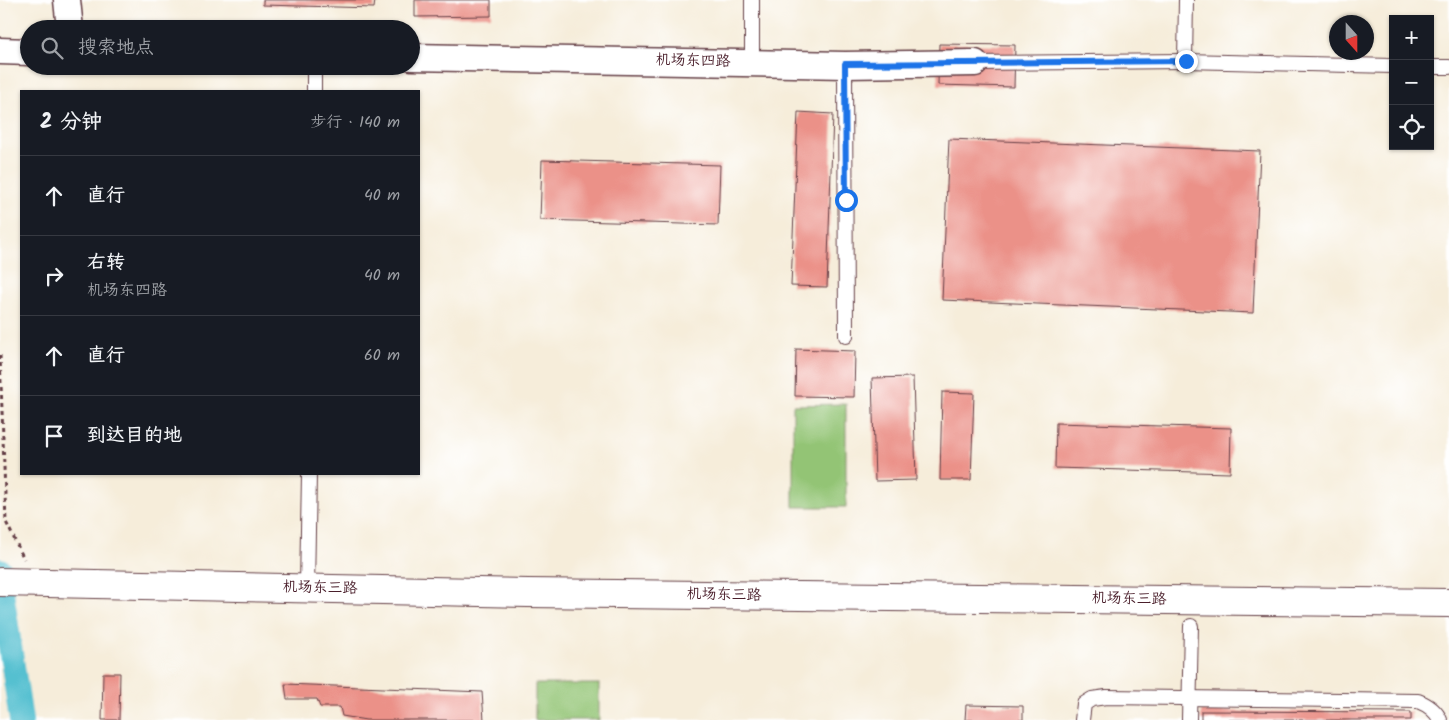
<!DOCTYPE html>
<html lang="zh">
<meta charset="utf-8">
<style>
body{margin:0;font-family:Kalam,"LXGW WenKai TC",sans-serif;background:#20242c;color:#f1f3f6}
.controls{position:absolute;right:15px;top:15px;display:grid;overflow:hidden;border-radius:0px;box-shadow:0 1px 4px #0004}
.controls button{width:45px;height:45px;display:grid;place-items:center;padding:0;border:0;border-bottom:1px solid #363941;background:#171b24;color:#f1f3f6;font:25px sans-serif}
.compass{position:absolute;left:1329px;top:15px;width:45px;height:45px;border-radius:50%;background:#171b24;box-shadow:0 1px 4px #0004;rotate:159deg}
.stop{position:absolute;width:15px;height:15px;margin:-11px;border:4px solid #1a73e8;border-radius:50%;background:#fff}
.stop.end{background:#1a73e8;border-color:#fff;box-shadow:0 1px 5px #0008}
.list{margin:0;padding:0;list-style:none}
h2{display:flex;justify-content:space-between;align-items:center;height:65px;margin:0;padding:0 20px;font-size:21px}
h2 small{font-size:16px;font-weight:400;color:#9ea1a6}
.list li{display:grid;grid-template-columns:32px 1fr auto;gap:15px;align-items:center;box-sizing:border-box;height:80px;padding:0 20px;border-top:1px solid #363941}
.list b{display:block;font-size:19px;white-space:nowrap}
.list p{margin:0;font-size:16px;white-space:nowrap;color:#9ea1a6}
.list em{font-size:16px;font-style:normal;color:#9ea1a6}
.icon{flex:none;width:28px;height:28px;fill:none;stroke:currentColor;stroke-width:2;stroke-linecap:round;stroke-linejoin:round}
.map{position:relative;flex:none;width:1449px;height:720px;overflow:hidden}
.search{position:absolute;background:#171b24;box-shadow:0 1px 4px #0004;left:20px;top:20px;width:400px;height:55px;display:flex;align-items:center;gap:12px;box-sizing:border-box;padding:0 18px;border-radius:28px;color:#9ea1a6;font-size:19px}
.panel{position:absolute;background:#171b24;box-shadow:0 1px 4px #0004;left:20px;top:90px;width:400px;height:385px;border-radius:0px}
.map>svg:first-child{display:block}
.green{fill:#93c474;stroke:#6e7250}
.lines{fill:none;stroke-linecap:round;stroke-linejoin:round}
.canal{stroke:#55c0d0;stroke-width:24}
.building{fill:#eb9188}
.lane-casing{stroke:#643e45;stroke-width:16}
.street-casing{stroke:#643e45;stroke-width:29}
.secondary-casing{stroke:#643e45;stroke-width:30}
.path{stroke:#643e45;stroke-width:3;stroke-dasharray:4 4;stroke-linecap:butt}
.lane{stroke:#fff;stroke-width:14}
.street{stroke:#fff;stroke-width:26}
.secondary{stroke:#fff;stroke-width:28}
.route{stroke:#1a73e8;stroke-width:6}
.labels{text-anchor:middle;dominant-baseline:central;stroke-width:4;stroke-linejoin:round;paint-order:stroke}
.street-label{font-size:15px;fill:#4a1f2b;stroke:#fff}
</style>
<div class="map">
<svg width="1449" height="720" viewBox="0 0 1449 720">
<rect width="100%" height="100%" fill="#fff"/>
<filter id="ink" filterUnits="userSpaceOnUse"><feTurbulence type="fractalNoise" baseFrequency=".02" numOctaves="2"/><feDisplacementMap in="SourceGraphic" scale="10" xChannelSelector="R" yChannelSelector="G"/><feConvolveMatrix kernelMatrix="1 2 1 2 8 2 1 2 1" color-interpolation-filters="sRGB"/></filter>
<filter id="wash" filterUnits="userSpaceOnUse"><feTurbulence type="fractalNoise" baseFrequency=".0096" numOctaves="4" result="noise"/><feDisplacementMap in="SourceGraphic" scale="20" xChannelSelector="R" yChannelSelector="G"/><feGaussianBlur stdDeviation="1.12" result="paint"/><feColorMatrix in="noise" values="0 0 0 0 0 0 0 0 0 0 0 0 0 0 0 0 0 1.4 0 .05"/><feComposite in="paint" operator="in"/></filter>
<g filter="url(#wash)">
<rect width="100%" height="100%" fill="#f6edda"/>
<g class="green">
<polygon points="846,404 846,507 793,507 793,405"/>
<rect x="535" y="684" width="64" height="36"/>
</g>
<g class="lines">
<polyline class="canal" points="0,570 3,599 21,720"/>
</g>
<g id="blocks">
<g class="building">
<polygon points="263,0 375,0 374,8 263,5"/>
<polygon points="415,0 491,0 491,16 415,17"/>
<polygon points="939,44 1015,45 1014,87 938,85"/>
<polygon points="798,112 833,114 827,287 791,286"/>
<polygon points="949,139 1260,151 1253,313 942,300"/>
<polygon points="542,160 720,165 718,225 540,220"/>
<polygon points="796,349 855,351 854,397 795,396"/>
<polygon points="913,377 916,480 875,481 872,378"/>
<polygon points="942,392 974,393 971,480 940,480"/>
<polygon points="1056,423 1231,428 1230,473 1055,468"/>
<polygon points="103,673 120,673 119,720 102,720"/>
<polygon points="285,684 482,692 484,720 366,720 342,716 340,707 320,707 317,699 287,699"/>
<polygon points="966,705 1023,706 1023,720 965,720"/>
<polygon points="1201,711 1411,712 1411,720 1201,720"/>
</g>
</g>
</g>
<g filter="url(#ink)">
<use href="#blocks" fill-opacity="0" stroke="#643e45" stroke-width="1"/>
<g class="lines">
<g class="lane-casing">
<g id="lane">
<polyline points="752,0 752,62"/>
<polyline points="1186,0 1185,61 1393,66"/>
<polyline points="975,63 1185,61"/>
<polyline points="845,65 846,336"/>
<polyline points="1430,67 1449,67"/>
<polyline points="314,91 314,66"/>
<polyline points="307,588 309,474"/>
<path d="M1082,720L1084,704L1092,699L1106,697L1418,701C1428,705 1436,710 1440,720"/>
<polyline points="1189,720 1191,626"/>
</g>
</g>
<g class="street-casing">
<g id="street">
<polyline points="67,0 70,29"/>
<polyline points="0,51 29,52"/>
<polyline points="411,57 845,65 975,63"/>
</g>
</g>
<g class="secondary-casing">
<polyline id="secondary" points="0,582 528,593 1449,603"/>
</g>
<polyline class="path" points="0,355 6,522 24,559"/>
<use href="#lane" class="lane"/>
<use href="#street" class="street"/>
<use href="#secondary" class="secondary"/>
</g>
</g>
<g class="lines" filter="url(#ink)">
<polyline class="route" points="846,200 845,64 1186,61"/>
</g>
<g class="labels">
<g class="street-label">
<text transform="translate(693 61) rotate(1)">机场东四路</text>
<text transform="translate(320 588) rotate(1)">机场东三路</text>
<text transform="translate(724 595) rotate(1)">机场东三路</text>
<text transform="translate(1129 599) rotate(1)">机场东三路</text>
</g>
</g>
</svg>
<div class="controls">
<button>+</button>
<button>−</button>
<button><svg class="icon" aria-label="locate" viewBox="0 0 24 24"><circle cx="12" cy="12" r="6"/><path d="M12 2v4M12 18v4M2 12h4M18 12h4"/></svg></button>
</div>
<svg class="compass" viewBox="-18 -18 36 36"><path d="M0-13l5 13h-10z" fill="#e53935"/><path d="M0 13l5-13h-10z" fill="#9ea1a6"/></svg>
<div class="stop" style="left:846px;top:200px"></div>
<div class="stop end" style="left:1186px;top:61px"></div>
<div class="search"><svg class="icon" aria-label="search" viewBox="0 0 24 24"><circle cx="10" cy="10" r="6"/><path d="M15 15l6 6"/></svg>搜索地点</div>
<section class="panel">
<h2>2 分钟<small>步行 · 140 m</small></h2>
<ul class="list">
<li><svg class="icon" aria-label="ahead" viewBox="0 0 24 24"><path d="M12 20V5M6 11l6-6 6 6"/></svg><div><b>直行</b></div><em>40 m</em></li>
<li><svg class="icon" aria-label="right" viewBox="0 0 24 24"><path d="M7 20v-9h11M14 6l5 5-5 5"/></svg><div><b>右转</b><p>机场东四路</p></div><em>40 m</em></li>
<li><svg class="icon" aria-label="ahead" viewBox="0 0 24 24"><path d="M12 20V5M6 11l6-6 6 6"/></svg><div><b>直行</b></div><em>60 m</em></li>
<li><svg class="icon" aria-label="arrive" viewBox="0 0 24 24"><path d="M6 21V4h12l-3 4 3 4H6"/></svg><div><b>到达目的地</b></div></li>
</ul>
</section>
</div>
